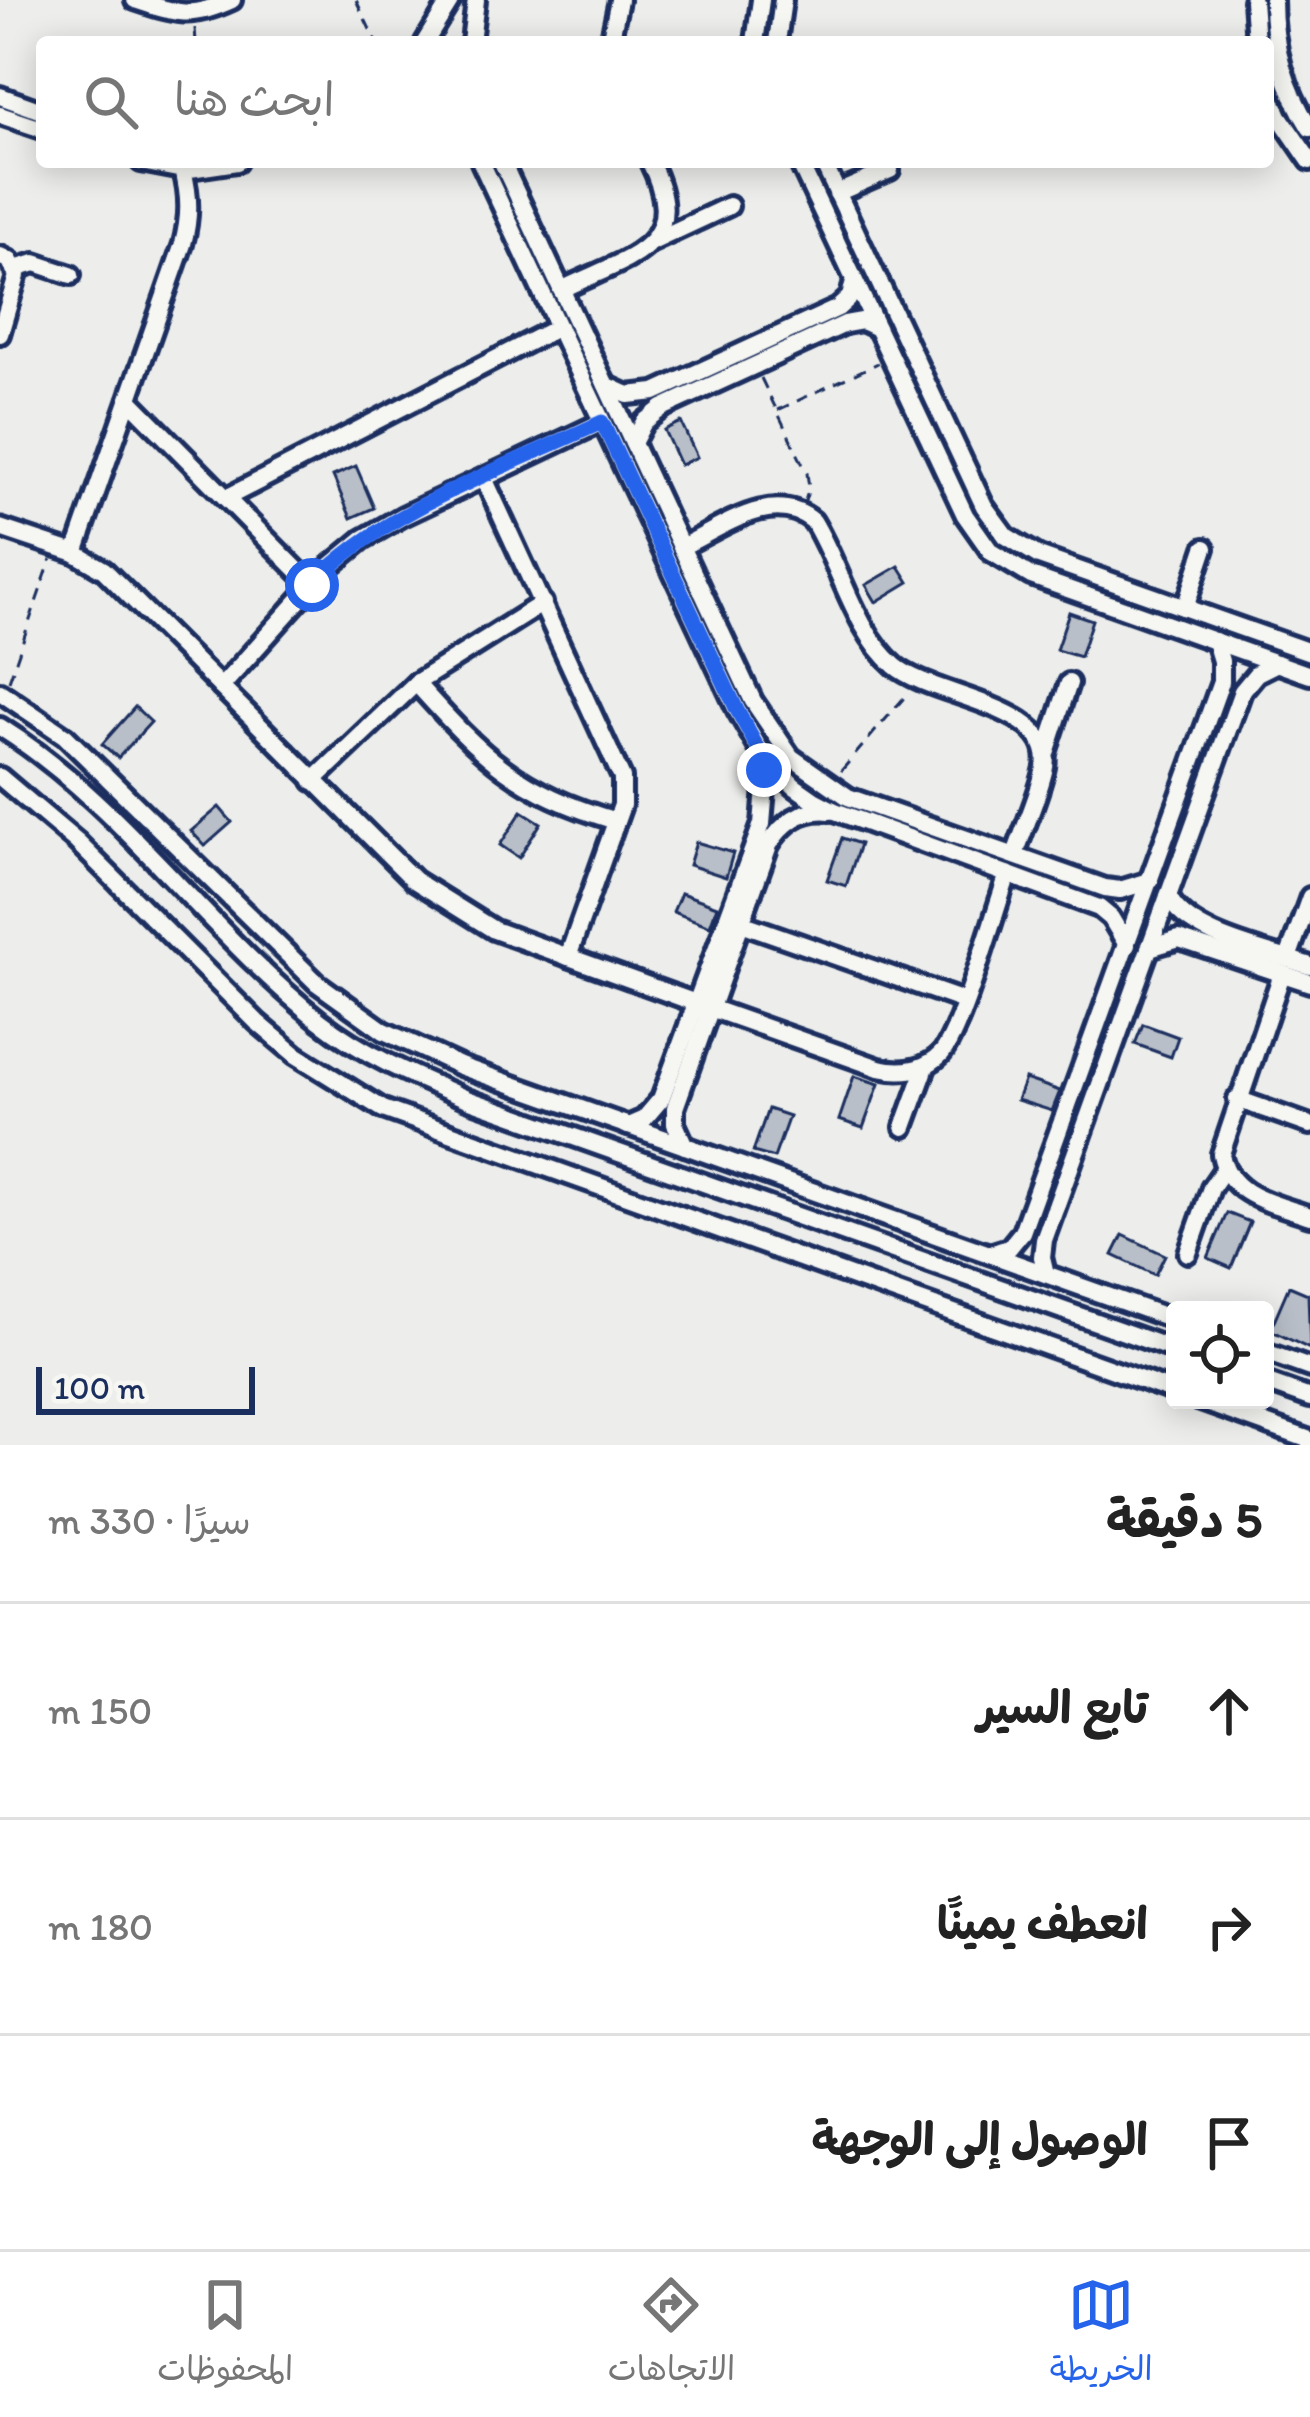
<!DOCTYPE html>
<html lang="ar">
<meta charset="utf-8">
<style>
body{margin:0;font-family:Itim,"Playpen Sans Arabic",sans-serif;background:#f2f2f2;color:#222;direction:rtl}
.controls{position:absolute;right:36px;bottom:36px;display:grid;overflow:hidden;border-radius:12px;box-shadow:0 6px 30px #0003}
.controls button{width:108px;height:108px;display:grid;place-items:center;padding:0;border:0;border-bottom:3px solid #e0e0e0;background:#fff;color:#222;font:60px sans-serif}
.scale{position:absolute;left:36px;bottom:30px;width:219px;box-sizing:border-box;padding-left:12px;border:6px solid #1b2f5e;border-top:0;font-size:33px;line-height:42px;white-space:nowrap;color:#1b2f5e;-webkit-text-stroke:9px #f6f6f2;paint-order:stroke}
.stop{position:absolute;width:36px;height:36px;margin:-27px;border:9px solid #2563eb;border-radius:50%;background:#fff}
.stop.end{background:#2563eb;border-color:#fff;box-shadow:0 3px 12px #0008}
.list{margin:0;padding:0;list-style:none}
h2{display:flex;justify-content:space-between;align-items:center;height:156px;margin:0;padding:0 48px;font-size:51px}
h2 small{font-size:39px;font-weight:400;color:#767676}
.list li{display:grid;grid-template-columns:78px 1fr auto;gap:36px;align-items:center;box-sizing:border-box;height:216px;padding:0 48px;border-top:3px solid #e0e0e0}
.list b{display:block;font-size:45px;white-space:nowrap}
.list em{font-size:39px;font-style:normal;color:#767676}
.icon{flex:none;width:66px;height:66px;fill:none;stroke:currentColor;stroke-width:2;stroke-linecap:round;stroke-linejoin:round}
.map{position:relative;flex:none;width:1310px;height:1445px;overflow:hidden;direction:ltr}
.search{position:absolute;background:#fff;box-shadow:0 6px 30px #0003;left:36px;right:36px;top:36px;height:132px;display:flex;align-items:center;gap:30px;box-sizing:border-box;padding:0 42px;border-radius:12px;color:#767676;font-size:45px}
.sheet{height:804px;background:#fff}
nav{display:flex;justify-content:space-around;align-items:center;box-sizing:border-box;height:168px;border-top:3px solid #e0e0e0;background:#fff;font-size:33px;color:#767676}
nav a{display:grid;justify-items:center;gap:6px}
nav .on{color:#2563eb}
.map>svg:first-child{display:block}
.building{fill:#b9bfc8;stroke:#1b2f5e;stroke-width:3}
.lines{fill:none;stroke-linecap:round;stroke-linejoin:round}
.minor-casing{stroke:#1b2f5e;stroke-width:26}
.path{stroke:#1b2f5e;stroke-width:3;stroke-dasharray:12 9;stroke-linecap:butt}
.minor{stroke:#f6f6f2;stroke-width:16}
.route{stroke:#2563eb;stroke-width:15}
</style>
<div class="map">
<svg width="1310" height="1445" viewBox="0 0 1310 1445">
<rect width="100%" height="100%" fill="#edeeec"/>
<filter id="ink" filterUnits="userSpaceOnUse"><feTurbulence type="fractalNoise" baseFrequency=".00833" numOctaves="2"/><feDisplacementMap in="SourceGraphic" scale="24" xChannelSelector="R" yChannelSelector="G"/><feConvolveMatrix kernelMatrix="1 2 1 2 8 2 1 2 1" color-interpolation-filters="sRGB"/></filter>
<g filter="url(#ink)">
<g class="building">
<polygon points="681,422 697,457 680,465 664,430"/>
<polygon points="356,466 374,508 351,518 333,476"/>
<polygon points="899,566 909,582 876,602 866,585"/>
<polygon points="1069,612 1092,620 1080,657 1056,650"/>
<polygon points="135,707 151,722 118,758 102,744"/>
<polygon points="219,807 232,822 205,846 191,831"/>
<polygon points="522,811 541,823 519,858 500,845"/>
<polygon points="842,838 860,844 846,886 827,880"/>
<polygon points="696,842 733,853 726,877 689,865"/>
<polygon points="681,893 717,906 710,926 673,912"/>
<polygon points="1143,1024 1178,1037 1171,1057 1135,1044"/>
<polygon points="854,1076 879,1084 863,1128 839,1120"/>
<polygon points="1025,1079 1060,1091 1052,1111 1017,1100"/>
<polygon points="768,1109 789,1116 774,1158 753,1152"/>
<polygon points="1227,1213 1250,1222 1231,1268 1208,1258"/>
<polygon points="1123,1235 1165,1255 1155,1275 1113,1255"/>
<polygon points="1289,1286 1308,1294 1310,1349 1270,1330"/>
</g>
<g class="lines">
<g class="minor-casing">
<g id="minor">
<path d="M135,0C177,14 191,19 232,0"/>
<polyline points="1253,0 1256,42"/>
<path d="M1273,0C1273,48 1285,88 1310,128"/>
<polyline points="425,42 451,0"/>
<polyline points="471,42 476,0"/>
<polyline points="610,42 619,0"/>
<polyline points="755,42 761,0"/>
<polyline points="777,42 783,0"/>
<polyline points="1268,91 1279,116 1310,161"/>
<polyline points="0,96 42,111"/>
<polyline points="0,115 42,129"/>
<polyline points="141,162 183,170 237,162"/>
<polyline points="481,162 737,710 761,752 794,786 814,800 835,811 1099,908 1111,918 1127,945"/>
<polyline points="502,162 753,701 791,757 848,797 1105,888 1120,890 1150,881"/>
<polyline points="799,162 965,515 991,552 1031,576 1310,675"/>
<polyline points="823,162 984,506 1006,536 1039,556 1310,652"/>
<polyline points="837,193 890,170"/>
<polyline points="654,241 729,206"/>
<polyline points="0,256 10,261 17,276 0,334"/>
<polyline points="15,269 35,263 71,275"/>
<path d="M561,290C627,257 693,249 650,162"/>
<polyline points="606,385 628,395 655,392 838,308 850,297 854,281"/>
<polyline points="129,400 312,585"/>
<polyline points="633,443 644,422 662,408 845,324 862,321 877,328"/>
<polyline points="484,478 622,778 622,805 568,957"/>
<polyline points="226,498 558,327"/>
<polyline points="0,528 75,553 104,570 414,880 494,930 696,1003"/>
<path d="M681,547C720,529 773,487 813,521C841,567 854,630 895,666C933,698 1056,705 1045,767C1039,796 1024,827 1015,855"/>
<path d="M75,553L183,244C190,217 190,197 183,170"/>
<polyline points="1185,608 1205,548"/>
<path d="M416,683C483,758 518,792 616,821"/>
<polyline points="221,687 328,568 363,539 403,516 602,422"/>
<polyline points="0,692 65,736 317,983 384,1031 460,1066 1175,1320"/>
<path d="M0,727C124,805 206,931 320,1021C365,1056 416,1077 467,1099L1175,1350"/>
<polyline points="1046,753 1069,683"/>
<polyline points="0,777 77,842 257,1022 296,1055 383,1109 1175,1392"/>
<polyline points="313,781 416,683 543,603"/>
<path d="M1168,896C1188,937 1268,951 1310,966"/>
<polyline points="741,923 964,1001"/>
<polyline points="1149,948 1179,939 1310,983"/>
<polyline points="1288,958 1310,897"/>
<path d="M1282,974L1221,1154C1229,1197 1273,1203 1310,1216"/>
<path d="M710,1008L879,1068C901,1073 924,1071 941,1054C961,1032 995,910 1008,874"/>
<polyline points="1237,1099 1310,1125"/>
<polyline points="628,1126 644,1119 661,1099 762,824 765,788 761,753"/>
<polyline points="904,1127 927,1064"/>
<path d="M685,1146L675,1124V1108L769,845C783,822 802,808 830,811"/>
<polyline points="1188,1253 1211,1188 1224,1169"/>
<polyline points="990,1254 1009,1248 1022,1232 1221,682 1221,661 1215,641"/>
<polyline points="1046,1274 1042,1257 1044,1240 1242,691 1257,673 1277,663"/>
<polyline points="1265,1352 1310,1368"/>
<polyline points="1265,1382 1310,1398"/>
<polyline points="1198,1400 1310,1440"/>
</g>
</g>
<g class="path">
<polyline points="356,0 376,42"/>
<polyline points="195,28 196,42"/>
<polyline points="761,378 807,473 809,488 805,501"/>
<polyline points="778,410 878,363"/>
<polyline points="9,681 51,559"/>
<polyline points="841,771 909,692"/>
</g>
<use href="#minor" class="minor"/>
</g>
</g>
<g class="lines" filter="url(#ink)">
<path class="route" d="M312,585C384,509 507,467 602,422L737,710L760,752L764,770"/>
</g>
</svg>
<div class="controls">
<button><svg class="icon" aria-label="locate" viewBox="0 0 24 24"><circle cx="12" cy="12" r="6"/><path d="M12 2v4M12 18v4M2 12h4M18 12h4"/></svg></button>
</div>
<div class="scale">100 m</div>
<div class="stop" style="left:312px;top:585px"></div>
<div class="stop end" style="left:764px;top:770px"></div>
<div class="search"><svg class="icon" aria-label="search" viewBox="0 0 24 24"><circle cx="10" cy="10" r="6"/><path d="M15 15l6 6"/></svg>ابحث هنا</div>
</div>
<section class="sheet">
<h2>5 دقيقة<small>سيرًا · 330 m</small></h2>
<ul class="list">
<li><svg class="icon" aria-label="ahead" viewBox="0 0 24 24"><path d="M12 20V5M6 11l6-6 6 6"/></svg><div><b>تابع السير</b></div><em>150 m</em></li>
<li><svg class="icon" aria-label="right" viewBox="0 0 24 24"><path d="M7 20v-9h11M14 6l5 5-5 5"/></svg><div><b>انعطف يمينًا</b></div><em>180 m</em></li>
<li><svg class="icon" aria-label="arrive" viewBox="0 0 24 24"><path d="M6 21V4h12l-3 4 3 4H6"/></svg><div><b>الوصول إلى الوجهة</b></div></li>
</ul>
</section>
<nav>
<a class="on"><svg class="icon" aria-label="map" viewBox="0 0 24 24"><path d="M3 6l6-2 6 2 6-2v14l-6 2-6-2-6 2zM9 4v14M15 6v14"/></svg>الخريطة</a>
<a><svg class="icon" aria-label="directions" viewBox="0 0 24 24"><path d="M12 3l9 9-9 9-9-9zM9 14v-3h6M13 9l2 2-2 2"/></svg>الاتجاهات</a>
<a><svg class="icon" aria-label="saved" viewBox="0 0 24 24"><path d="M7 4h10v16l-5-4-5 4z"/></svg>المحفوظات</a>
</nav>
